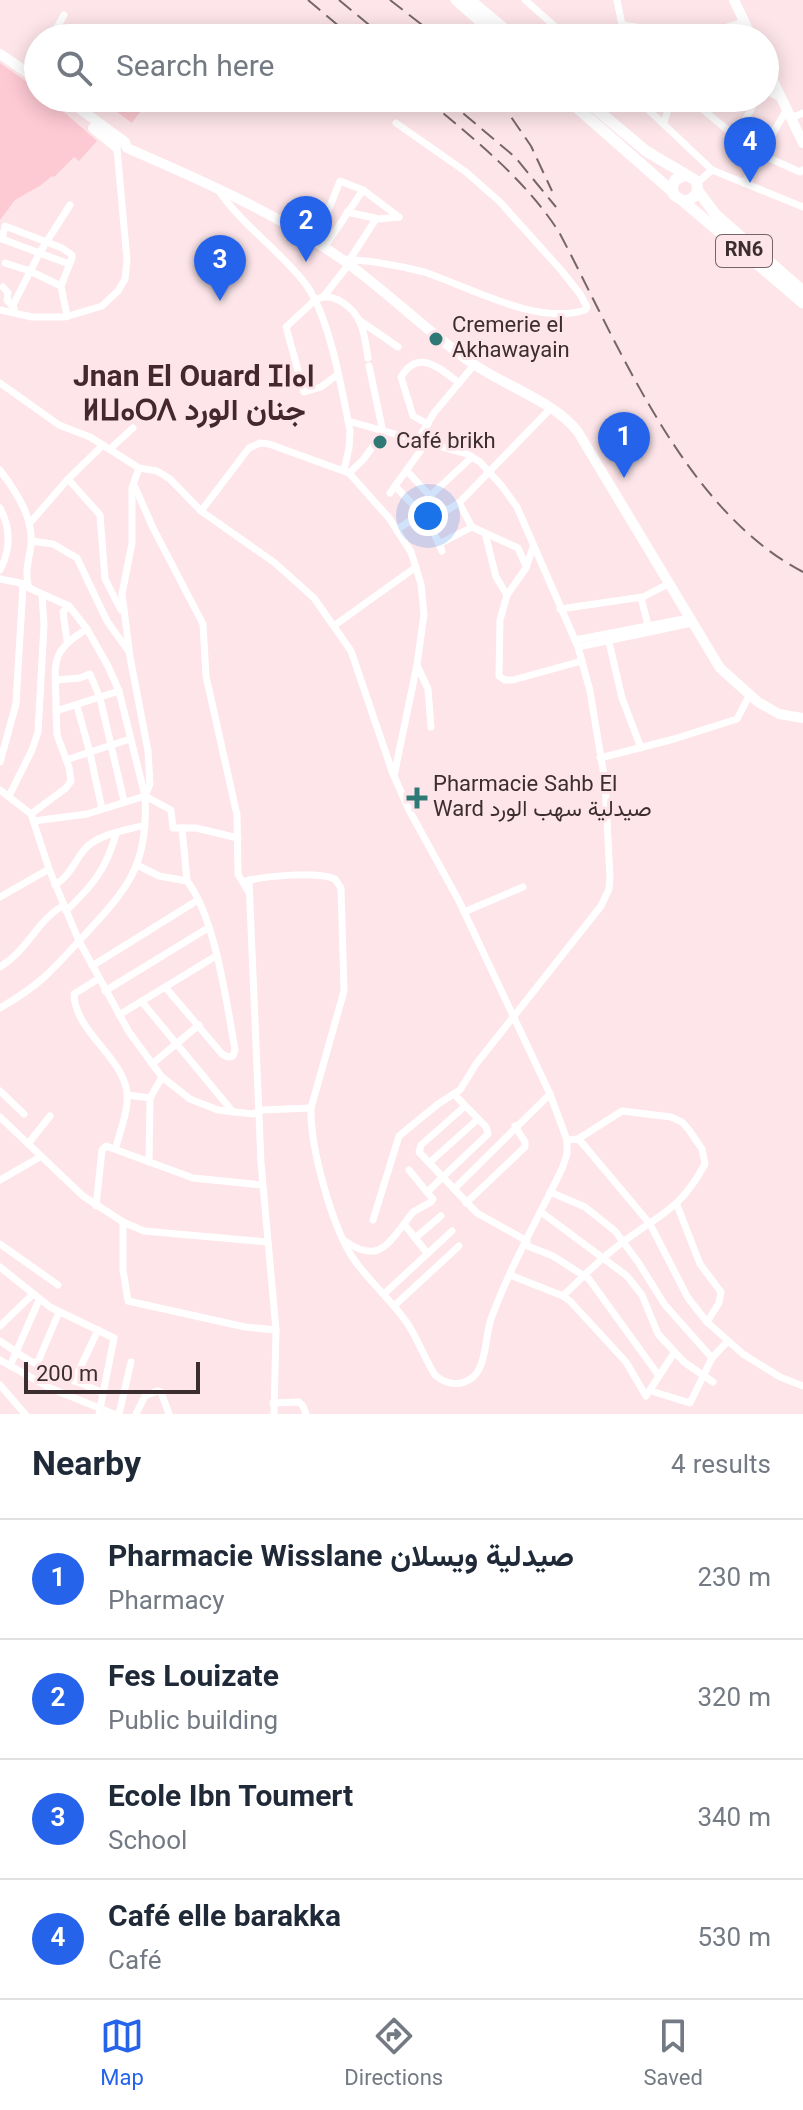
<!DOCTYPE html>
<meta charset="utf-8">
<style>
body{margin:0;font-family:Georgia,Vazirmatn,"Noto Sans Tifinagh",serif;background:#f6f6f7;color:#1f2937}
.scale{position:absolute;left:24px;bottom:20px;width:176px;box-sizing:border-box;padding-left:8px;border:4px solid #3c2e30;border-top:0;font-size:22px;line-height:28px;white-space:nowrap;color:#3c2e30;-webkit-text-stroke:6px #fde5e9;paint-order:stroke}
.you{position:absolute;left:428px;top:516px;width:28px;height:28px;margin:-20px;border:6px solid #fff;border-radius:50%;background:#1a73e8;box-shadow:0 0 0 12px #1a73e833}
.badge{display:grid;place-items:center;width:52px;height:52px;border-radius:50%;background:#2563eb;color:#fff;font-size:26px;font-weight:700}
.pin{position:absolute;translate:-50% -66px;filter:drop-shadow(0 2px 4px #0008)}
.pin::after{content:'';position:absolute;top:42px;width:28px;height:24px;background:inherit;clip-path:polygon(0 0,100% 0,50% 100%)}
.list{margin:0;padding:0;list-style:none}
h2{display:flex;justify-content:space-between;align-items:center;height:104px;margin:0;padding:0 32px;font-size:34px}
h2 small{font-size:26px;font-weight:400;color:#747a83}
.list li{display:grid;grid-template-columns:52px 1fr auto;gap:24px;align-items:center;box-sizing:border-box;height:120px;padding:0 32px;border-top:2px solid #e0e1e3}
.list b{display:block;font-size:30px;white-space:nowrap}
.list p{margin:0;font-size:26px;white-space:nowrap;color:#747a83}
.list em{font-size:26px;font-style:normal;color:#747a83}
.icon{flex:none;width:44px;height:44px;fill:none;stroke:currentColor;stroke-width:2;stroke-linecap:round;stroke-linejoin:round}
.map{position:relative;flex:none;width:803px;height:1414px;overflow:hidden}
.search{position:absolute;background:#fff;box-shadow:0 4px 20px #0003;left:24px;right:24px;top:24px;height:88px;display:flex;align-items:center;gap:20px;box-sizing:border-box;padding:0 28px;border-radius:44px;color:#747a83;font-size:30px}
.sheet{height:584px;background:#fff}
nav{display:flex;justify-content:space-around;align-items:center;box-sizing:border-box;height:112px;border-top:2px solid #e0e1e3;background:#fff;font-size:22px;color:#747a83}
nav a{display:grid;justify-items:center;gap:4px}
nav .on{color:#2563eb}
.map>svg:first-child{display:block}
.green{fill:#fdc9d2}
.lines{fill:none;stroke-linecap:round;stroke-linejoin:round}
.street{stroke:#fff;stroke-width:7}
.secondary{stroke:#fff;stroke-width:10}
.primary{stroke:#fff;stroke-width:11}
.rail{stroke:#776668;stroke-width:2;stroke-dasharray:16 8;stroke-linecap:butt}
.poi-dot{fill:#2e7876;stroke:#fde5e9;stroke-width:3}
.labels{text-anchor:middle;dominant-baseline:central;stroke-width:6;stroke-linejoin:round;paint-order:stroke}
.shield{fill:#fde5e9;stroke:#766568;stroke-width:2}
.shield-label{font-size:20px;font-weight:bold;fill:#3c2e30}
.poi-label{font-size:22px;fill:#3c2e30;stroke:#fde5e9;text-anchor:start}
.district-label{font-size:30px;font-weight:bold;fill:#45282e;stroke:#fde5e9}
</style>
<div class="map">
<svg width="803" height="1414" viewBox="0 0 803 1414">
<rect width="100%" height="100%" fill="#fde5e9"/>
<g class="green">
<polygon points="0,63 38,90 38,98 48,98 97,141 79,161 74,157 54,177 52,176 41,185 15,200 0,220"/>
<polygon points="98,98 150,98 132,123"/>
</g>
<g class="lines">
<g class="street">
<polyline points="525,0 568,38"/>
<polyline points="617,0 622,25"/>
<polyline points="51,38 64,15"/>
<polyline points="611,38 622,25 643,28 668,38"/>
<polyline points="691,38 696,32 713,31 744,22"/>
<polyline points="32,69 38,60"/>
<polyline points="765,90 780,98"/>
<polyline points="636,98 712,170"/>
<polyline points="689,98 736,137 757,98"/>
<polyline points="703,109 709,98"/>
<polyline points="791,118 803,113"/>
<polyline points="664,122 672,98"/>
<polyline points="736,137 761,151"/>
<polyline points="760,154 800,172 803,170"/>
<polyline points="697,183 712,170 803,207"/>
<polyline points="744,183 787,109"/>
<path d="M219,191C243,226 278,249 304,282C329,313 342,390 350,431L349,448L344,470"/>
<polyline points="347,212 379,219 399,217"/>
<polyline points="312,240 324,221 340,181 363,190"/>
<polyline points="324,248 363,190 399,217"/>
<path d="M344,259C371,261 398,265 424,272C470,287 536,326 585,310L587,307L580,294L561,270L500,202L466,172L396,123"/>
<polyline points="350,259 376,219"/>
<polyline points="5,263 30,271 61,286"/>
<polyline points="3,287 8,293 7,300 14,308"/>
<polyline points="324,296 349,264"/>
<polyline points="13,305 40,252 70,205"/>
<polyline points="0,310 32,317 65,317 102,306 118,291 125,279 127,260 117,149"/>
<polyline points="67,316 61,286 72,258 72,255 62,248 5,226 2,239 69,264"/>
<polyline points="359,320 398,347"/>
<path d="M337,375L321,387L304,392L286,327L315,300C333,290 355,308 361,325C365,335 366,347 368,358"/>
<polyline points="0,383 59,425 90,437 139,468"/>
<polyline points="348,421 467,454 480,462 501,485 517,507 578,647 590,691 605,782 610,878 609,889 601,906 476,1064 460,1090 438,1104 399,1136 373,1220"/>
<path d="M428,424L413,416L401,377C418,348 440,368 459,383"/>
<polyline points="417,441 434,413 474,365"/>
<polyline points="110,449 133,428"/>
<path d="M0,470C15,490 34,518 31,545C29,560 24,573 29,588L69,606L87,629L108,666L119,691L145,796C149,869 125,891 79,941C50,973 38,986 0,1008"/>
<polyline points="407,471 430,496"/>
<polyline points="349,473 363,460 383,432 369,366"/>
<polyline points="68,479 100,515 105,579 121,610"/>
<polyline points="395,486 418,510"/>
<polyline points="135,487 153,528 203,624 206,676 237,815 238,874 248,891"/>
<polyline points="390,493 426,443"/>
<polyline points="459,503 472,527 518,548 526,566"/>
<path d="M0,508C11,529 11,549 0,570"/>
<polyline points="417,508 472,457"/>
<polyline points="425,513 442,551"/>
<polyline points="29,524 68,479 103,445"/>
<polyline points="398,529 417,516 449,509 459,503 550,409"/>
<polyline points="485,533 496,577 507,595"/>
<polyline points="31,541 53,544 77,558 107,621 127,649"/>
<polyline points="439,544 472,527"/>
<polyline points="533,547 526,568 507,595 500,620 499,676 505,680 513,680 582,661"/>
<polyline points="0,579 25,584"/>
<polyline points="560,609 642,597"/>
<polyline points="335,625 416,567"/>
<polyline points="648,625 641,598 668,584"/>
<path d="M87,629C45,654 57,667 56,711L119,691"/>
<polyline points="575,640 689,618"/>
<polyline points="67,641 63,612 69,606"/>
<polyline points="609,642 622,698 641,748"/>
<polyline points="578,647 692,623"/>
<polyline points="417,665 428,689 431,727"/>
<polyline points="56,680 80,678 90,674 100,698 124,801"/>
<polyline points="77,706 90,753 102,809"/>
<polyline points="600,758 674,739 737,719 749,696"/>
<polyline points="66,760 130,739"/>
<polyline points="0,762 16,704 23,585"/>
<path d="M0,790L31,814L49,869L79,941L129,1032L162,1077L190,1099L218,1110L253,1114L263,1110L311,1108C310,1147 333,1234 358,1265C374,1286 394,1303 409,1326C419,1342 425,1359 435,1375C446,1385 461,1387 473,1377C487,1365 485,1335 491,1319C510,1267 538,1218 562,1169L567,1154V1140L550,1094L459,901L409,810L394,776L417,665L424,614L421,584L411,552L389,518L349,473L269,444L260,443L249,448L201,511"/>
<polyline points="9,796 32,750 38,732 44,625 42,595"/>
<polyline points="145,796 150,784 148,751 130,657 122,594 132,543 132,488 139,468 157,471 170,479 201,511 275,563 314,598 351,651 393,774"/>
<polyline points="31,814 66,788 71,781 69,767 57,735 56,711"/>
<polyline points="34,821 87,814 145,796 171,810 173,828 196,828 238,838"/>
<polyline points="182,828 187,881"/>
<path d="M137,865L159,876L187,881C215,916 227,1005 235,1050L233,1056L228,1057L222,1054L166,988"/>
<polyline points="249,880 261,1163 276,1330 274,1414"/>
<path d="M246,881C266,876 317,871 335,879L341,888L344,991L311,1108"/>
<path d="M55,885C70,876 74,862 84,850C97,834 127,830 145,825"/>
<polyline points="0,897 49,869"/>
<path d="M66,911C92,886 106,870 116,834"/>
<polyline points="464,912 523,887"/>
<polyline points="92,966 198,900"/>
<path d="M0,967C28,950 38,919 63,906"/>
<path d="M98,979L74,994C75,1032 122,1056 127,1092C129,1109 120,1131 116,1147"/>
<polyline points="105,991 208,928"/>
<polyline points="142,1002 233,1112"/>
<polyline points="119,1015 216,956"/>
<polyline points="152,1064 199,1025"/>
<polyline points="0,1091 24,1114"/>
<polyline points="127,1095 150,1098"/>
<polyline points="464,1107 421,1145 419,1152 477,1213 527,1241"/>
<polyline points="0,1117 83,1196 123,1222 144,1231 267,1242"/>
<polyline points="567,1140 578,1139 583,1144 650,1224 688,1298 707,1322 743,1354 780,1377 803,1386"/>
<polyline points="28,1144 50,1116"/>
<polyline points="149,1162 150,1098 162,1077"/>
<polyline points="429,1163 478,1119"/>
<polyline points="409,1170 427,1192 488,1134 486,1127 454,1094"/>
<polyline points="0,1180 40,1157"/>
<polyline points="454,1189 550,1094"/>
<polyline points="550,1192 585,1207 615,1231 638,1262 665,1305 712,1358"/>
<polyline points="466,1203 525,1147 525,1142 515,1126"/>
<polyline points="677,1205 700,1264 721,1292 719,1303 707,1322"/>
<polyline points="96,1206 102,1150 106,1146 193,1178 262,1185"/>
<polyline points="541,1212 627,1276 642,1295 658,1334 684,1362 713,1382"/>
<polyline points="123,1222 123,1270 128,1301 245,1327 276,1330"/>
<polyline points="404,1224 413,1212 431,1202 433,1199 427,1192"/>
<polyline points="415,1238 441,1216"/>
<path d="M345,1241C375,1262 385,1249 404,1224L427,1253"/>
<polyline points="0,1244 58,1285"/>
<polyline points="525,1245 553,1256 589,1279 659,1376"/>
<polyline points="0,1267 50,1307 114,1338 99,1414"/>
<polyline points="510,1275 563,1296 570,1301 626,1362 646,1396 674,1353"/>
<polyline points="384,1294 452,1231"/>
<path d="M563,1296C581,1278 599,1260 619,1245C659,1214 679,1212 705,1164L702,1149L689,1130L682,1122L671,1117L622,1111L578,1139"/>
<polyline points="394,1306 459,1246"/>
<polyline points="0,1326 32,1295"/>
<polyline points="0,1341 28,1360 103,1393"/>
<polyline points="0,1360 50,1388 114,1414"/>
<polyline points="37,1364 59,1312"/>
<polyline points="10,1366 39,1300"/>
<polyline points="74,1381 98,1330"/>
<polyline points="0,1385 25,1414"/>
<polyline points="651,1391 690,1403 712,1358 727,1342"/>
<polyline points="273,1403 299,1402 303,1406 306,1414"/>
<polyline points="119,1414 131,1362"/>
<polyline points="136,1414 145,1396 157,1391 161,1392 169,1414"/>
</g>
<g class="secondary">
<polyline points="734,0 752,38"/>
<polyline points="0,54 38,80"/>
<polyline points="765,64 803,143"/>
<path d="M65,98L125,142L127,148C201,180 278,214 343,260C388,292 427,332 472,363C503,385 557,403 578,432L720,668L758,702L779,714L803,718"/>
<polyline points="93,128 116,147"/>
</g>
<g class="primary">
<polyline points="456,0 499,38"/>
<polyline points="470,0 515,38"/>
<polyline points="566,98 673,192"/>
<path d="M583,98L646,151L695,180C701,191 695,200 683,201L674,195L672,188L675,180L685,175"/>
<polyline points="698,191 716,215 803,291"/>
<polyline points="683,201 803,303"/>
</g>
<g class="rail">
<polyline points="308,0 353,38"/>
<polyline points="339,0 385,38"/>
<polyline points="390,0 439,38"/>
<path d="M425,98C475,140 524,178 559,232C620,347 684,510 803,572"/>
<polyline points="445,98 515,157 556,207"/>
<polyline points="498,98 531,146 552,191"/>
</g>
</g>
<g class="poi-dot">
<circle cx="436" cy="339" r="8"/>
<circle cx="380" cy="442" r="8"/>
<path d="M413 786h8v8h8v8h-8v8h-8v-8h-8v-8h8z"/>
</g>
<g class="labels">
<rect class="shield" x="716" y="235" width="56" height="32" rx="6"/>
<g class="shield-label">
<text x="744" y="251">RN6</text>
</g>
<g class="poi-label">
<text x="452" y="326">Cremerie el<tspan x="452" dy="25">Akhawayain</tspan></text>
<text x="396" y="442">Café brikh</text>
<text x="433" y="785">Pharmacie Sahb El<tspan x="433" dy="25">Ward صيدلية سهب الورد</tspan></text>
</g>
<g class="district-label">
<text x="194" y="378">Jnan El Ouard ⵊⵏⴰⵏ<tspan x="194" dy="34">ⵍⵡⴰⵔⴷ جنان الورد</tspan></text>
</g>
</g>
</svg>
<div class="scale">200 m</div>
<div class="you"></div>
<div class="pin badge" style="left:624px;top:478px">1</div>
<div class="pin badge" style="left:306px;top:262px">2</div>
<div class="pin badge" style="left:220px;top:301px">3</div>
<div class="pin badge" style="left:750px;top:183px">4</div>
<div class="search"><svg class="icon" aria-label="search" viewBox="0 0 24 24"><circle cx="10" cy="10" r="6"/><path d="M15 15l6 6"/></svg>Search here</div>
</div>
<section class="sheet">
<h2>Nearby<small>4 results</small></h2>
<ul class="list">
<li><span class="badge">1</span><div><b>Pharmacie Wisslane صيدلية ويسلان</b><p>Pharmacy</p></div><em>230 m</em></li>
<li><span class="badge">2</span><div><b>Fes Louizate</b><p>Public building</p></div><em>320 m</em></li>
<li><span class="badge">3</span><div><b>Ecole Ibn Toumert</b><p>School</p></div><em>340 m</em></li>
<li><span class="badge">4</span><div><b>Café elle barakka</b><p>Café</p></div><em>530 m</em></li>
</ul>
</section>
<nav>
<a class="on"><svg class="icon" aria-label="map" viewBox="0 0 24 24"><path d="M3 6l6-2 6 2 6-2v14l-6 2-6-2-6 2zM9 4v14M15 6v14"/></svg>Map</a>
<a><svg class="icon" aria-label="directions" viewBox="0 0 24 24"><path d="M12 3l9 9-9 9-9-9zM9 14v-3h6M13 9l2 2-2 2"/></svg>Directions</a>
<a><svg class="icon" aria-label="saved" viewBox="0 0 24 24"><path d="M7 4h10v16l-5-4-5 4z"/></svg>Saved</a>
</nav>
